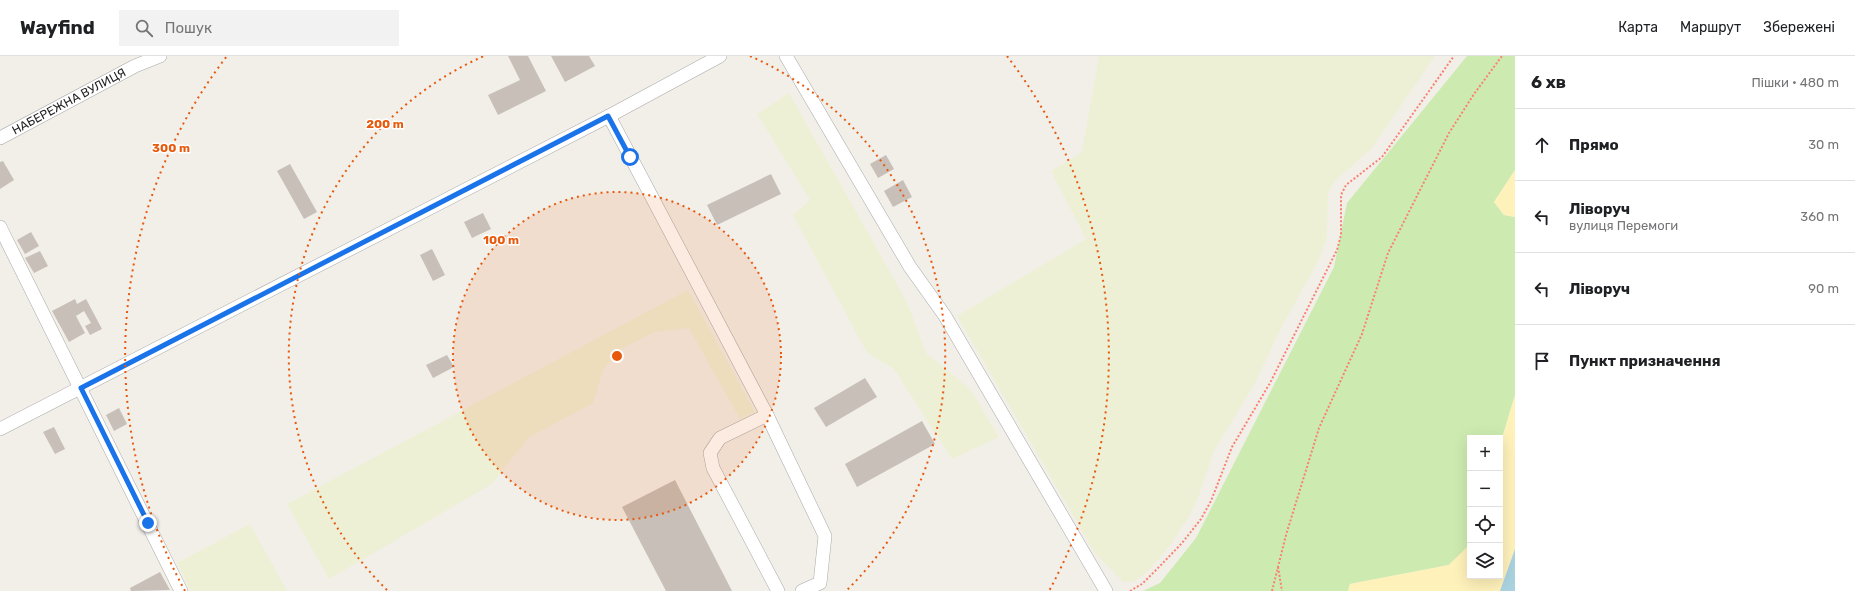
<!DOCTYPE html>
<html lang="uk">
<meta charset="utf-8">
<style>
body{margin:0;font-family:Rubik,sans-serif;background:#f2f2f2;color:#202124}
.controls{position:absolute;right:12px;bottom:12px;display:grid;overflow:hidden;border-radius:0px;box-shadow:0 4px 16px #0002}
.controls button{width:36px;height:36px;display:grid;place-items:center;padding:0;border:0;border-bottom:1px solid #e0e0e0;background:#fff;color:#202124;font:20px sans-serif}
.stop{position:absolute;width:12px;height:12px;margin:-9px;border:3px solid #1a73e8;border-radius:50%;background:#fff}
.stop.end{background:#1a73e8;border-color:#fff;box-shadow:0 1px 4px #0008}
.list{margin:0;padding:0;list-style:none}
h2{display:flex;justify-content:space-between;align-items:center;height:52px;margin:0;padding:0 16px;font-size:17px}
h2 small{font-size:13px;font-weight:400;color:#757577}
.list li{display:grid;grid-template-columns:26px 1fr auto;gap:12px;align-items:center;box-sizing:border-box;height:72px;padding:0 16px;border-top:1px solid #e0e0e0}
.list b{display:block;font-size:15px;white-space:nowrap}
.list p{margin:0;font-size:13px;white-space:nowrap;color:#757577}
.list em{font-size:13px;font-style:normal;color:#757577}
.icon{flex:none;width:22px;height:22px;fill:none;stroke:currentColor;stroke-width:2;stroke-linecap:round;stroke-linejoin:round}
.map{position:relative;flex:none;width:1515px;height:535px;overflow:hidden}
header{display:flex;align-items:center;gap:24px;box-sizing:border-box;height:56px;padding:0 20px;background:#fff;border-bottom:1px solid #e0e0e0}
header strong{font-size:19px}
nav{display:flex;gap:22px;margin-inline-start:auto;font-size:14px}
.search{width:280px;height:36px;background:#f2f2f2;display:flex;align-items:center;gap:10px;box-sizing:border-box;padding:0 14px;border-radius:0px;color:#757577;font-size:15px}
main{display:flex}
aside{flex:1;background:#fff}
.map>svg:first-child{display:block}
.farmland{fill:#eef0d5}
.grass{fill:#cdebb0}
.sand{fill:#fff1ba}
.water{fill:#aad3df}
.building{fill:#c7bfb8}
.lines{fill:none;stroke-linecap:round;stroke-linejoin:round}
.minor-casing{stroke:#a9a9a9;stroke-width:14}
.path{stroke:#fa8072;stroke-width:2;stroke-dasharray:2 2;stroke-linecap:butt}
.minor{stroke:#fff;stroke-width:13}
.route{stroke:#1a73e8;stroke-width:5}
.ring{fill:none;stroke:#e8590c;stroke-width:2;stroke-dasharray:2 4}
.labels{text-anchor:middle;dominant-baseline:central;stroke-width:3;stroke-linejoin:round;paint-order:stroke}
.street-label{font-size:12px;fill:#222;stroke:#fff}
.centre{fill:#e8590c;stroke:#fff;stroke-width:2}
.ring-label{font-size:12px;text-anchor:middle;font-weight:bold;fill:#e8590c;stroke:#fff;stroke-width:3;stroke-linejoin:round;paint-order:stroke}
</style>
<header>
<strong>Wayfind</strong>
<div class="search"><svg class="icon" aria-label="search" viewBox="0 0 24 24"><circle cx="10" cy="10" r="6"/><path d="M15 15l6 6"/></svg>Пошук</div>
<nav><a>Карта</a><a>Маршрут</a><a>Збережені</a></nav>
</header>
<main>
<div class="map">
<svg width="1515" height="535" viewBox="0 0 1515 535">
<rect width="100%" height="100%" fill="#f2efe9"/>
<g class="farmland">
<polygon points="1099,0 1435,0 1372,92 1334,126 1328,137 1327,180 1320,202 1281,272 1255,327 1214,395 1199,439 1189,461 1166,495 1146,517 1135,525 1123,526 1095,497 957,260 1086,183 1051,115 1082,96"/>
<polygon points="789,37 907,246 926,297 971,334 999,381 952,403 894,313 867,297 793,159 810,144 757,58"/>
<polygon points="688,234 755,356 740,363 689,272 654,276 621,293 603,314 593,347 528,382 492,428 329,523 287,448"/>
<polygon points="250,468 287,535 191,535 177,507"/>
</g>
<polygon class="grass" points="1467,0 1515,0 1515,114 1494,146 1504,159 1515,161 1515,339 1500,389 1500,382 1470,382 1470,489 1449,509 1350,528 1348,535 1143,535 1160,527 1196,482 1334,211 1347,147"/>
<g class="sand">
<polygon points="1515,114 1515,161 1504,159 1494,146"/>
<polygon points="1515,339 1515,493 1500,535 1348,535 1350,528 1449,509 1470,488 1470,520 1500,520 1500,389"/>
</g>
<polygon class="water" points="1515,493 1515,535 1500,535"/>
<g class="building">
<polygon points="508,0 528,0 546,35 498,59 488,39 520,24"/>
<polygon points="551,0 589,0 595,10 565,26"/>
<polygon points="886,99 894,113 878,122 870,108"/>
<polygon points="3,105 14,124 0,133 0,106"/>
<polygon points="290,108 317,156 304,163 277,115"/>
<polygon points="771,118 781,138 717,169 707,149"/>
<polygon points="903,124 912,141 893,151 884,135"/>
<polygon points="483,157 491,173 472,182 464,166"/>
<polygon points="31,176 39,190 25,198 17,184"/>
<polygon points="432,193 445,219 433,225 420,199"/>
<polygon points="40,195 48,210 34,217 25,202"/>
<polygon points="75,243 77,248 86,243 102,273 90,279 85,270 91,267 84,255 76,260 85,277 69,286 52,255"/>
<polygon points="447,299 454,311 433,322 426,309"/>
<polygon points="865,322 877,341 826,371 814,352"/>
<polygon points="119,352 127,368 114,375 106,359"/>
<polygon points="922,365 935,388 857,431 845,408"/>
<polygon points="54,371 65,393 55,398 43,376"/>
<polygon points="675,424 732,535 666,535 622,451"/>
<polygon points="160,516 170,534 131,535 130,532"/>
</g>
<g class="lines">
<g class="minor-casing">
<g id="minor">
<polyline points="786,0 910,211 945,260 1106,535"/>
<polyline points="609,60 767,359 825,480 820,527 802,535"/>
<path id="s1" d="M0,82L135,10L160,0"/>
<polyline points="0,171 181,535"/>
<polyline points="767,359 720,382 710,397 713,412 778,535"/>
<polyline points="0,373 609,60 720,0"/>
</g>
</g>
<g class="path">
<polyline points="1278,511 1282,535"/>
<polyline points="1130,535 1142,528 1160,510 1182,487 1201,463 1211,445 1232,391 1270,327 1337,194 1341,179 1341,139 1346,129 1382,101 1454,0"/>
<polyline points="1272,535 1286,479 1319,372 1362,278 1388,197 1449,77 1474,38 1502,0"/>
</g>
<use href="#minor" class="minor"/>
</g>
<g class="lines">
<polyline class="route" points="148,467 81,332 608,60 630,101"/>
</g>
<circle cx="617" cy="300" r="164" fill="#e8590c" fill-opacity=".12"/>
<g class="ring">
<circle cx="617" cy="300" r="164"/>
<path d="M387 534A328 328 0 0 1 484 0M750 0A328 328 0 0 1 847 534"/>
<path d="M185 535A492 492 0 0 1 227 0M1007 0A492 492 0 0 1 1049 535"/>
</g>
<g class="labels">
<g class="street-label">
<text stroke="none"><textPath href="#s1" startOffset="78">НАБЕРЕЖНА ВУЛИЦЯ</textPath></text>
</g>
</g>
<circle cx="617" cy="300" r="6" class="centre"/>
<g class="ring-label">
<text x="385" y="72">200 m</text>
<text x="171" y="96">300 m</text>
<text x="501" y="188">100 m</text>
</g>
</svg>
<div class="controls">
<button>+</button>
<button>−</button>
<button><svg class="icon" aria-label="locate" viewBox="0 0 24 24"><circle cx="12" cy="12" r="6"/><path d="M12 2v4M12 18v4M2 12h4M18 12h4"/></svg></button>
<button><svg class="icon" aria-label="layers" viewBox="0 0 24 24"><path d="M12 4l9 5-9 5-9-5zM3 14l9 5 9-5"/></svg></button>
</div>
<div class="stop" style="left:630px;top:101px"></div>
<div class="stop end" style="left:148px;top:467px"></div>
</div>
<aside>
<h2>6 хв<small>Пішки · 480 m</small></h2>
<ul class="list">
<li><svg class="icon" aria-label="ahead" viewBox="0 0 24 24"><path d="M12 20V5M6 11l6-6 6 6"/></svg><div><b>Прямо</b></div><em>30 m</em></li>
<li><svg class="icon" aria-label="left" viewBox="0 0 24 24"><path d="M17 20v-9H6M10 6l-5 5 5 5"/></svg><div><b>Ліворуч</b><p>вулиця Перемоги</p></div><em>360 m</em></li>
<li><svg class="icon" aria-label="left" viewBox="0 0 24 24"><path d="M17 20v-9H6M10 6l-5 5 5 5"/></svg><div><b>Ліворуч</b></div><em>90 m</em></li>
<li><svg class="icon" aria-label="arrive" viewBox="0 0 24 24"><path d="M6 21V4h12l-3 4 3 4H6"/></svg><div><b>Пункт призначення</b></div></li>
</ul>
</aside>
</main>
